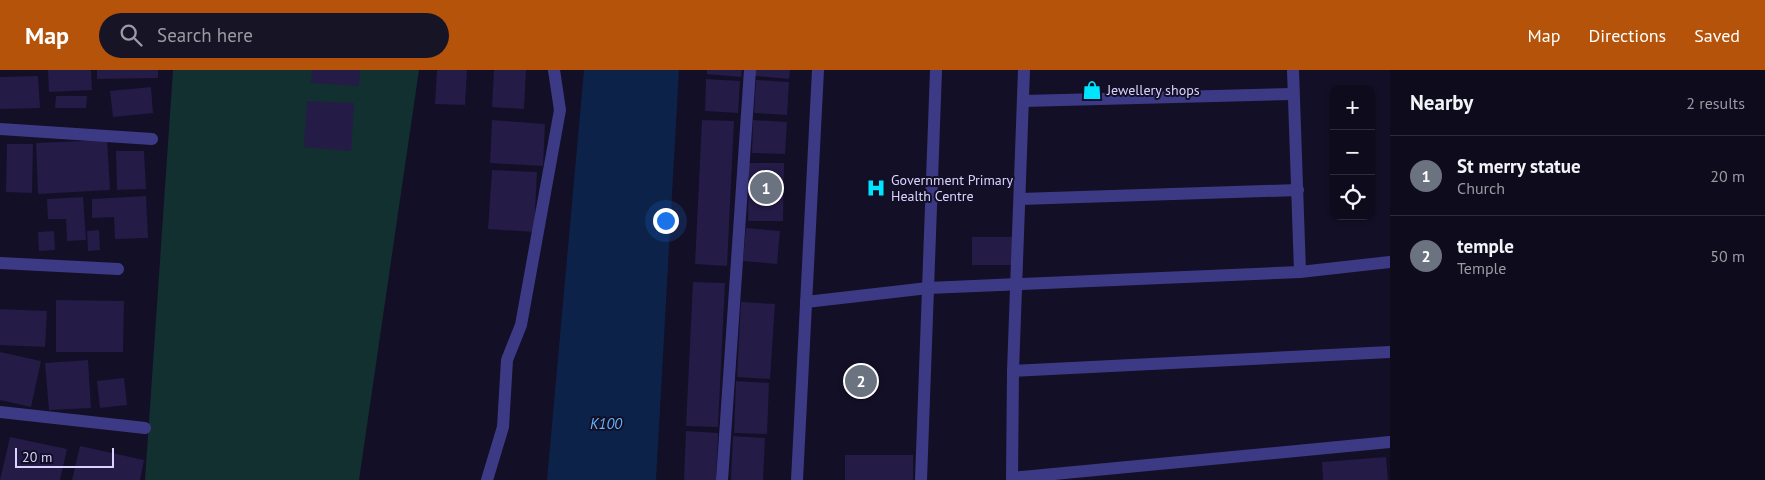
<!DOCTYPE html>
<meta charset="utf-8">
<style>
body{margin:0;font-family:"PT Sans",sans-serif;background:#171425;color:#f1f3f6}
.controls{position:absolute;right:15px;top:15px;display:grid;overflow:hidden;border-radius:10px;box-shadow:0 1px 4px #0004}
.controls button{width:45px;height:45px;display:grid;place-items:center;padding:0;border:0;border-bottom:1px solid #2e2b3b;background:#0e0b1c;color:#f1f3f6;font:25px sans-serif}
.scale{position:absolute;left:15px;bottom:12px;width:99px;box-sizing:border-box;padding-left:5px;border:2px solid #d9d4ff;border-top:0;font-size:14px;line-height:18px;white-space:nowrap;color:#d9d4ff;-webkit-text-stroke:4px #130f26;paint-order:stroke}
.you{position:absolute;left:665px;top:150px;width:18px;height:18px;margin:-12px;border:4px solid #fff;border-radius:50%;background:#1a73e8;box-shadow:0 0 0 8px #1a73e833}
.badge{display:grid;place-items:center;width:32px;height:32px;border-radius:50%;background:#b45309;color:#fff;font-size:16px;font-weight:700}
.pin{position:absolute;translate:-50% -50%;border:2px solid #fff;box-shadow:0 1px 5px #0006}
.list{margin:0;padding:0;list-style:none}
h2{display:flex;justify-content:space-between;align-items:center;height:65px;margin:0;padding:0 20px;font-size:21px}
h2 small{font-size:16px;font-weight:400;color:#9b9ba3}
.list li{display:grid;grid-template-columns:32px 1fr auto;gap:15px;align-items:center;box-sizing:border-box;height:80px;padding:0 20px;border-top:1px solid #2e2b3b}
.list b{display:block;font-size:19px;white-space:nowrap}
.list p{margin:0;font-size:16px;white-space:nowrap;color:#9b9ba3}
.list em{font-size:16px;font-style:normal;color:#9b9ba3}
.icon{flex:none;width:28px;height:28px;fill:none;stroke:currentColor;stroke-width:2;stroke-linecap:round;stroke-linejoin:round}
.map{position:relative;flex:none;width:1390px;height:410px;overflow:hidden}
header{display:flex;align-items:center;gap:30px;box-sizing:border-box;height:70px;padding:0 25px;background:#b45309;color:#fff}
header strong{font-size:24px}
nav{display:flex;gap:28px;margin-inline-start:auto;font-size:18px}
.search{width:350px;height:45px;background:#171425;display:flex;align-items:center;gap:12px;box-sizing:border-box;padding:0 18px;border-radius:28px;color:#9b9ba3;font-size:19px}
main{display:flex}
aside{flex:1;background:#0e0b1c}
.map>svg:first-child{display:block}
.green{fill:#12302f}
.water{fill:#0c2248}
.building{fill:#241b47}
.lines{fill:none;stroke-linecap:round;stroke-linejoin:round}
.street{stroke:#3d3a85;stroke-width:12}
.labels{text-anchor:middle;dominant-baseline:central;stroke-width:4;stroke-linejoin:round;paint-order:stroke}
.poi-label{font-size:14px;fill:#d9d4ff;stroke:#130f26;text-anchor:start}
.water-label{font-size:15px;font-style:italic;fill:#62b6ff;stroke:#130f26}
</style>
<header>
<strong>Map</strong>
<div class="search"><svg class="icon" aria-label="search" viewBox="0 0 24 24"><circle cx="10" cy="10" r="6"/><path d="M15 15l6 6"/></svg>Search here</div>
<nav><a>Map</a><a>Directions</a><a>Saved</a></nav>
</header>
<main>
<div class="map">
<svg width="1390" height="410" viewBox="0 0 1390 410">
<rect width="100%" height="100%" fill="#130f26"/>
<polygon class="green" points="173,0 419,0 359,410 145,410"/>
<polygon class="water" points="584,0 679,0 656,410 547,410"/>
<g class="building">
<polygon points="48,0 91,0 92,20 49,22"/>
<polygon points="97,0 158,0 158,8 97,9"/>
<polygon points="312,0 360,0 359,16 311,13"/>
<polygon points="437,0 467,0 465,35 435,34"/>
<polygon points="494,0 526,0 524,39 492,37"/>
<polygon points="707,0 742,0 741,7 707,4"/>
<polygon points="755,0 790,0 789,9 755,6"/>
<polygon points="38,6 40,38 0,39 0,7"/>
<polygon points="706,9 740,11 738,43 705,41"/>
<polygon points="756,10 789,12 787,45 754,43"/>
<polygon points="151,17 153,43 113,47 110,21"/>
<polygon points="56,26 87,26 86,38 55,38"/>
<polygon points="307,31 354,33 351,81 304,77"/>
<polygon points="492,50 545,54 543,96 490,93"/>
<polygon points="702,50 734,51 727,196 695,194"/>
<polygon points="753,50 787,52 785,84 752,83"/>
<polygon points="107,70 110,120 38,124 36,73"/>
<polygon points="7,74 33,74 32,123 6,122"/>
<polygon points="116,81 144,81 146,119 117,120"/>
<polygon points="749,93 784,93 783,151 748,151"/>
<polygon points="492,100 537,102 534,162 488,159"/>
<polygon points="146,126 148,168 115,169 114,147 92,148 92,129"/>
<polygon points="83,127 86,170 67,171 66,149 48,149 47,129"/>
<polygon points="746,158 780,161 777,194 743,191"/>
<polygon points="99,160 100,180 88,181 87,161"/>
<polygon points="54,161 55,180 39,181 38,162"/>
<rect x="972" y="167" width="40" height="28"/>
<polygon points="693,212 725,213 718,357 686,356"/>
<polygon points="56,230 124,231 123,282 56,282"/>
<polygon points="741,232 775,234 770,309 737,307"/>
<polygon points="0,239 47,241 45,277 0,275"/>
<polygon points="0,282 41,291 31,337 0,330"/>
<polygon points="88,290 91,338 49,340 45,293"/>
<polygon points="124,308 127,335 100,338 97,311"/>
<polygon points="736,311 769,313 767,364 734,363"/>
<polygon points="686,361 718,363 716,410 684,410"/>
<polygon points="733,366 765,368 763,410 731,410"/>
<polygon points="10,367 67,379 60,410 0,410"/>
<polygon points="80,376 144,390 140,410 72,410"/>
<rect x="845" y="385" width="68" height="25"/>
<polygon points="1386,387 1388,410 1323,410 1322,392"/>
</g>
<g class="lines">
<g class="street">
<polyline points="1293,0 1300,202"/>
<polyline points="1023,31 1293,24"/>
<polyline points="0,59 152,69"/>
<polyline points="1020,129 1298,120"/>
<polyline points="0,193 118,199"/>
<polyline points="806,232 928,218 1300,202 1390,192"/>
<polyline points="1013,301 1390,282"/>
<polyline points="0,342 145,358"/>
<polyline points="1012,408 1390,372"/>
<polyline points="487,410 503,357 507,290 521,255 560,40 554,0"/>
<polyline points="722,410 750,0"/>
<polyline points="797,410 818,0"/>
<polyline points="921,410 936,0"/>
<polyline points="1012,410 1013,301 1024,0"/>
</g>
</g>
<defs>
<g id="shop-bare" transform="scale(1.5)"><path d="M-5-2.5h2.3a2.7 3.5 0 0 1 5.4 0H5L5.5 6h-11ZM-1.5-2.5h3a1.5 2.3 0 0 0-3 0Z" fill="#00e5ff" stroke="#130f26" stroke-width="2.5" paint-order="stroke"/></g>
<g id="hospital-bare" transform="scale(1.5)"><path d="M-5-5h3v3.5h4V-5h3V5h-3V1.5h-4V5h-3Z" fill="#00e5ff" stroke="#130f26" stroke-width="2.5" paint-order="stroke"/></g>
</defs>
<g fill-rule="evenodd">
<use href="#shop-bare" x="1092" y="20"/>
<use href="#hospital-bare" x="876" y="118"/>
</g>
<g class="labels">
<g class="poi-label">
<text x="1107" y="20">Jewellery shops</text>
<text x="891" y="110">Government Primary<tspan x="891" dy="16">Health Centre</tspan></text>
</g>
<g class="water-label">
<text x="606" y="353">K100</text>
</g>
</g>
</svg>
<div class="controls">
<button>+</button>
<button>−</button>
<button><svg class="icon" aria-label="locate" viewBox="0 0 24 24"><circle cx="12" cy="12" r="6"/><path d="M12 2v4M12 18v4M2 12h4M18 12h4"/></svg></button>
</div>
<div class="scale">20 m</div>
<div class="you"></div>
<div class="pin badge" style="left:766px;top:118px;background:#6b7280">1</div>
<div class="pin badge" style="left:861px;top:311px;background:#6b7280">2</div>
</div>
<aside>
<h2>Nearby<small>2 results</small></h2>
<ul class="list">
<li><span class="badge" style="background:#6b7280">1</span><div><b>St merry statue</b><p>Church</p></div><em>20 m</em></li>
<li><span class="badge" style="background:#6b7280">2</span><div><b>temple</b><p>Temple</p></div><em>50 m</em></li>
</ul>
</aside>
</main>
